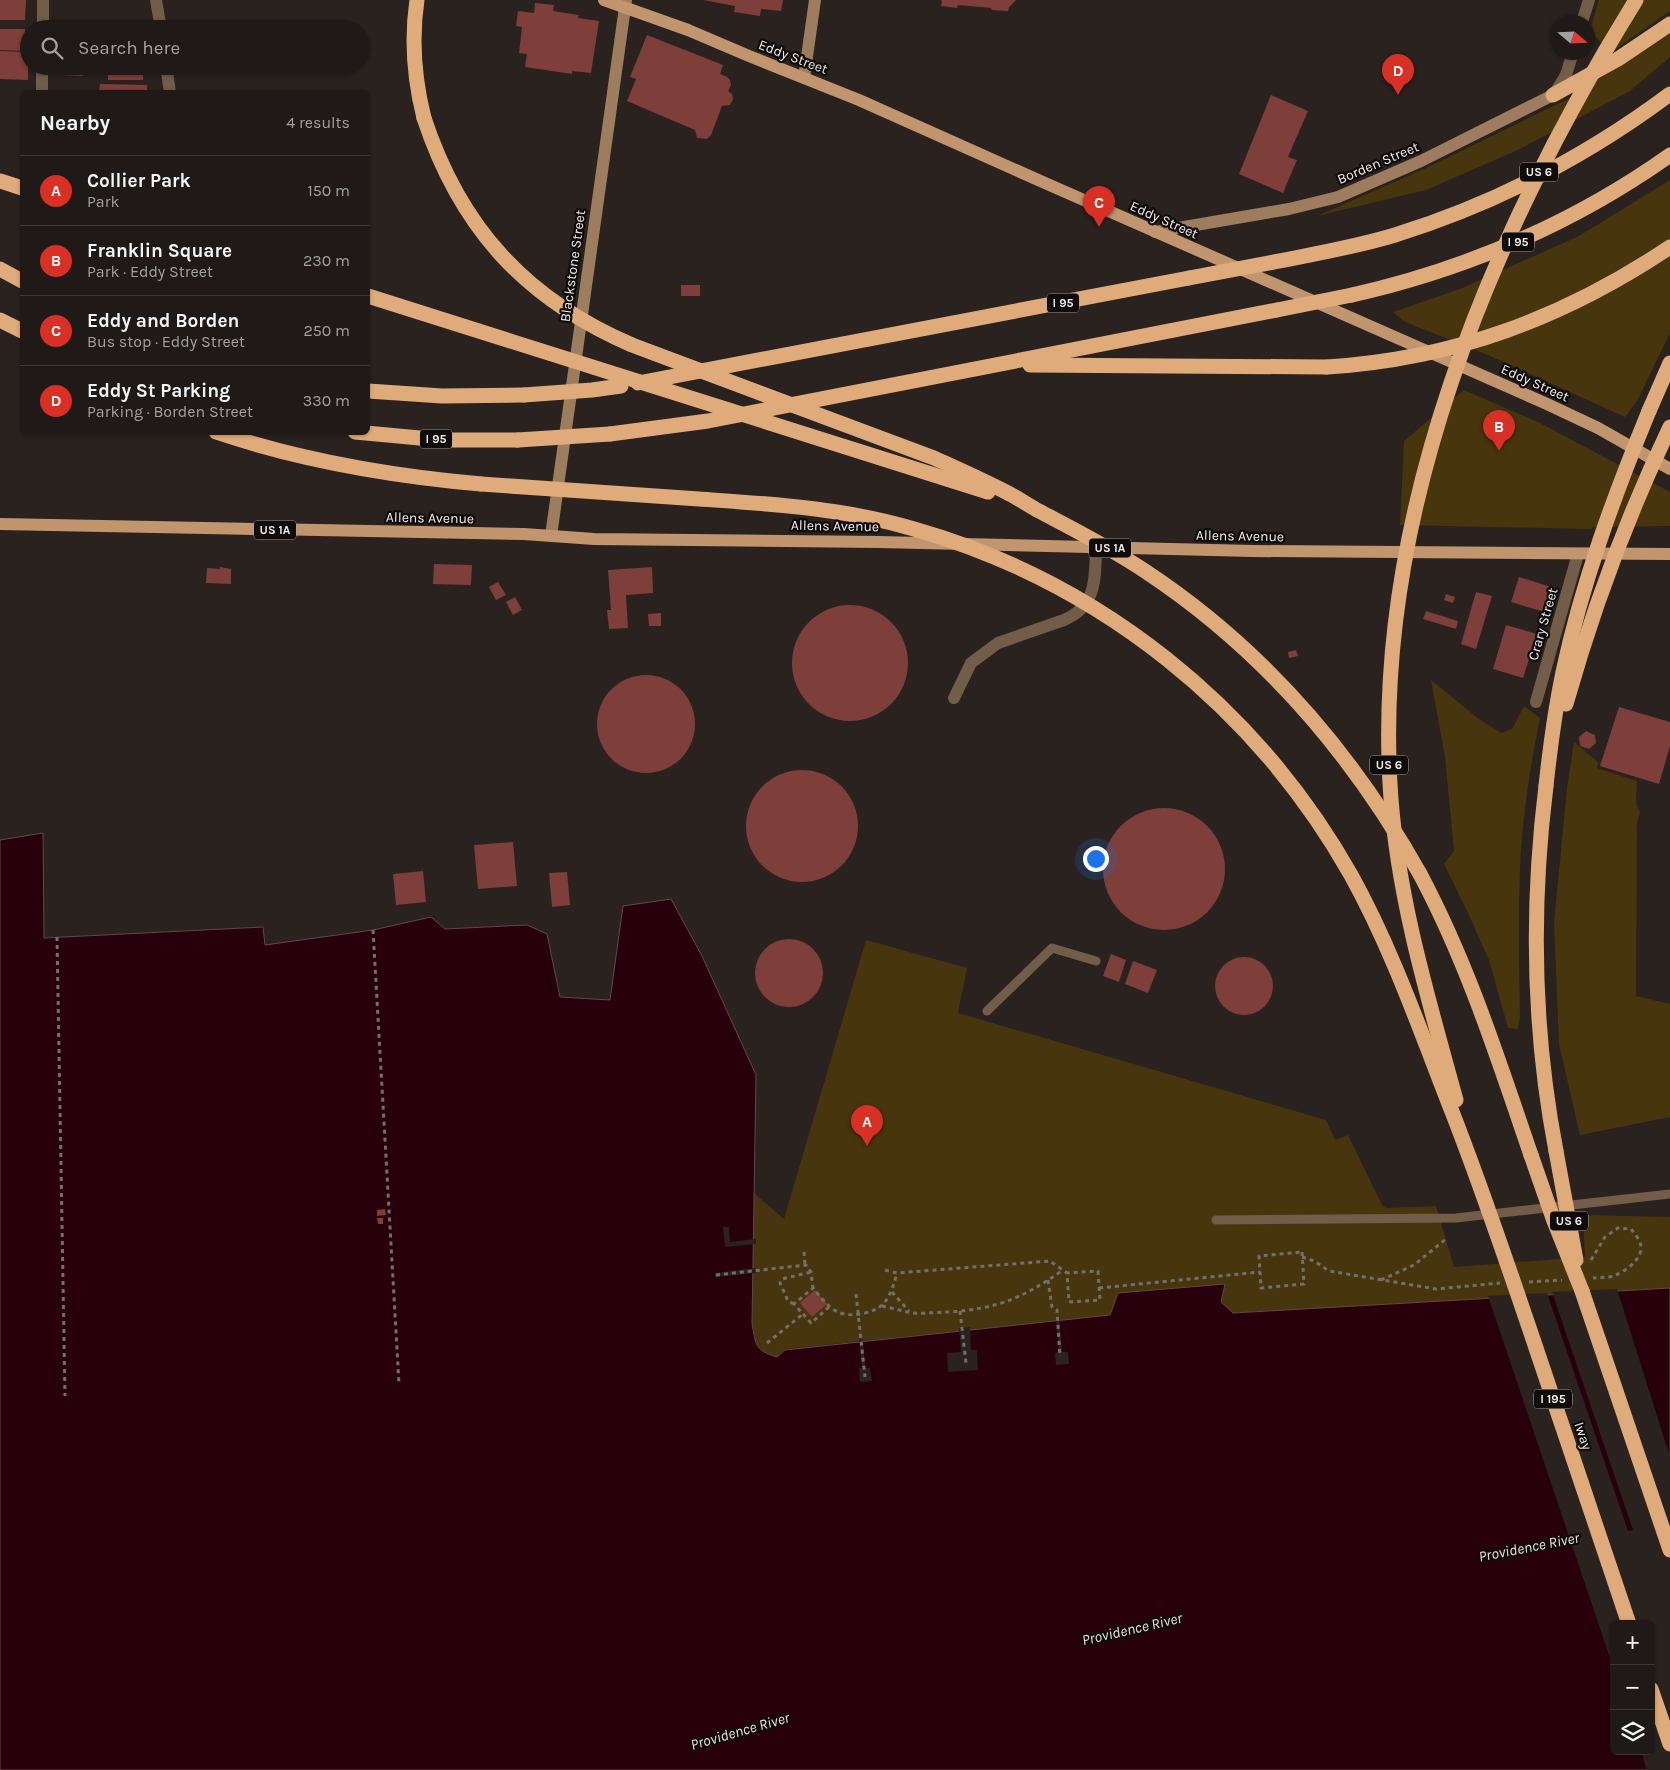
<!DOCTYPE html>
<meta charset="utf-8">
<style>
body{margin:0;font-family:Karla,sans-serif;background:#272320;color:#f1f3f6}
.controls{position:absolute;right:15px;bottom:15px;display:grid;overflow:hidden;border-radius:8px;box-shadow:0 1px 4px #0004}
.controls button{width:45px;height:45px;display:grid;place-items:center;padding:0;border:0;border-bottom:1px solid #3c3836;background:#1f1a17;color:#f1f3f6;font:25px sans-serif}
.compass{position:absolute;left:1550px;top:15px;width:45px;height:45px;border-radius:50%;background:#1f1a17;box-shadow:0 1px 4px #0004;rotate:109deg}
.you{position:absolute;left:1095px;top:858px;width:18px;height:18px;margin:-12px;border:4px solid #fff;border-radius:50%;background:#1a73e8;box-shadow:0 0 0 8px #1a73e833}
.badge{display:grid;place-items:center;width:32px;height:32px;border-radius:50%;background:#d93025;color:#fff;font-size:16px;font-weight:700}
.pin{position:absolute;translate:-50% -41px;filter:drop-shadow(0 1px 2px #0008)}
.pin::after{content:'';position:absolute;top:26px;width:18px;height:15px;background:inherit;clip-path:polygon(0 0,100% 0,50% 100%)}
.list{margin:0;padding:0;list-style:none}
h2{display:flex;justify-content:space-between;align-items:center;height:65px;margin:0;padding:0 20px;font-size:21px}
h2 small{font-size:16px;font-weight:400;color:#a1a1a1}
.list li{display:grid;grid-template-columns:32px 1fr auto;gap:15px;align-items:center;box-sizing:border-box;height:70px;padding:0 20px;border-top:1px solid #3c3836}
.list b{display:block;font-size:19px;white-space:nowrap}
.list p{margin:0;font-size:16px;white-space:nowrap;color:#a1a1a1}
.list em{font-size:16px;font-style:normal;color:#a1a1a1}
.icon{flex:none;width:28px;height:28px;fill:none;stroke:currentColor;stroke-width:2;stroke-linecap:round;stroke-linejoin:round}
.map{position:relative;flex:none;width:1670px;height:1770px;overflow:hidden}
.search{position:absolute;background:#1f1a17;box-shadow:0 1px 4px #0004;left:20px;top:20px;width:350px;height:55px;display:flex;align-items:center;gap:12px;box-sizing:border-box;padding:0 18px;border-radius:28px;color:#a1a1a1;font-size:19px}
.panel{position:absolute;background:#1f1a17;box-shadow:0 1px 4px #0004;left:20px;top:90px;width:350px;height:345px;border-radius:8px}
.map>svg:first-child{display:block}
.green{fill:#47350e}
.water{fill:#28000c;stroke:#64464e;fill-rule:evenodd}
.pier{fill:#29221f}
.building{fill:#7e3e39}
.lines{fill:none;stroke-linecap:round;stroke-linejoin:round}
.path{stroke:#756f6c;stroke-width:3;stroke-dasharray:4 4;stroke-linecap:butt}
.lane{stroke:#725d49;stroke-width:9}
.street{stroke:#725d49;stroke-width:12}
.secondary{stroke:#9e7d5e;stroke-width:12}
.primary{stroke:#c1956d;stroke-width:12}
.highway{stroke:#e0ab7a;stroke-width:15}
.highway-bridge{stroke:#e0ab7a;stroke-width:15}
.labels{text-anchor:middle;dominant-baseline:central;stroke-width:4.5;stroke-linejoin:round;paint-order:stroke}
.shield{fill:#0f0c0b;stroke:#aca8a6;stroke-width:1}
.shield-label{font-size:12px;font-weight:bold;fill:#f0ebe9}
.street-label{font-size:14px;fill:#f0ebe9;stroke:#0f0c0b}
.water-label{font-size:15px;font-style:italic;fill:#f1dcdf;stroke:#0f0c0b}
</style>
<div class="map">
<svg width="1670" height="1770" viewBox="0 0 1670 1770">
<rect width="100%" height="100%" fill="#29221f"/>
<g class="green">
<polygon points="1599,0 1670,0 1670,11 1610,53 1590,30"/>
<polygon points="1670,30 1670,57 1630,91 1518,150 1426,190 1317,216 1424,169 1572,97 1649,46"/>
<polygon points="1670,180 1670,333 1637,401 1625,417 1488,355 1405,322 1393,312 1460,289 1579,236"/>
<polygon points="1464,390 1540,423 1670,492 1670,526 1592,527 1591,529 1400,525 1404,441"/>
<path d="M1431,680L1479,719L1501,733L1512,729L1524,706L1540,718C1530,768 1522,818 1520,869C1518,918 1519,967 1520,1017L1518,1029L1508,1028L1489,960L1468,913L1444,864L1454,851L1445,757Z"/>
<polygon points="1574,742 1598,762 1597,768 1637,781 1636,803 1640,812 1637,823 1636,996 1670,1004 1670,1117 1580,1135 1559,1044 1554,923 1567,788"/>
<polygon points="866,940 967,968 958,1013 1326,1120 1335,1140 1348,1135 1382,1205 1386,1208 1436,1206 1454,1267 1585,1257 1583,1215 1670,1217 1670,1288 1233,1313 1221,1302 1225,1284 1118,1293 1111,1315 785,1349 777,1357 765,1353 755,1344 752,1323 754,1193 784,1219"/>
</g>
<path class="water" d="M43,833L44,938L263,927L265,945L373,930L431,917L445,929L527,925L547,934L560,997L610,1000L623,906L671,899L702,956L756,1075L752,1323C756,1345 754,1350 777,1357L785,1350L1110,1315L1118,1293L1225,1284L1221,1302L1233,1313L1670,1288V1770H0V840ZM1614,1624H1651V1751H1614Z"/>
<g class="pier">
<polygon points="723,1227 729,1227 730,1242 756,1239 756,1244 725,1247"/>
<polygon points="756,1268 756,1273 715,1277 715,1273"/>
<polygon points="1617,1289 1670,1457 1670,1770 1647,1770 1641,1751 1651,1751 1651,1624 1614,1624 1614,1670 1488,1296 1547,1293 1628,1531 1633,1530 1552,1292"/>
<polygon points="1056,1318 1059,1318 1062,1352 1068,1352 1069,1364 1056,1365 1055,1353 1059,1352"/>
<polygon points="970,1327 971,1350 977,1350 978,1370 948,1372 947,1353 961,1352 959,1328"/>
<polygon points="859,1339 863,1339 865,1368 870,1368 872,1381 860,1382 859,1368 862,1368"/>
</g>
<g class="building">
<polygon points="0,0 26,0 25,20 0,20"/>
<polygon points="703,0 783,0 781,11 761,9 760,16 734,12 735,6"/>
<polygon points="941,0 1016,0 1009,7 1008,11 992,10 991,8 958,5 957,8 941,6 942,2"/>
<polygon points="535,3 554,5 553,11 579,15 578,18 599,21 591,73 572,71 572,74 525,67 527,54 519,53 522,27 516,26 518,11 534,13"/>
<polygon points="94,21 107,21 107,28 94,29"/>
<polygon points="0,29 25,29 25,51 0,50"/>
<polygon points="647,35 723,65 720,74 727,77 730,80 731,85 728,91 732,94 733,99 730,105 722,106 711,135 707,139 697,138 695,130 627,101 636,79 630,77"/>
<polygon points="0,51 28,52 28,80 0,79"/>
<polygon points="61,66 83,66 83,76 61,75"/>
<polygon points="108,66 143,68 143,80 108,80"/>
<polygon points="100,84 147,85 147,92 99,92"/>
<polygon points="1271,95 1308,111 1288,157 1297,160 1283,193 1239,174"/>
<rect x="681" y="285" width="19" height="11"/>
<polygon points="434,564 472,565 471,585 433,584"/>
<polygon points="220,567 231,569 231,584 206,583 207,568 220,569"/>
<polygon points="652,567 653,593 626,595 628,628 609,629 607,610 611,610 608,570"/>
<polygon points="1519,577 1558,589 1551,614 1511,602"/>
<polygon points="498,582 506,595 496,600 489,587"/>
<polygon points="1476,592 1492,596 1476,649 1461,644"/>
<polygon points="1446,594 1455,597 1453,603 1444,600"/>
<polygon points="515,597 522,610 513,615 506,602"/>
<circle cx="850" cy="663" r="58"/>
<polygon points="1426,611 1458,621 1456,629 1423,619"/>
<polygon points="661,613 661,626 649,626 648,614"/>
<polygon points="1506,625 1537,634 1523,678 1493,669"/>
<polygon points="1296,650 1298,656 1289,658 1288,652"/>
<circle cx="646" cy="724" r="49"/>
<polygon points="1619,707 1670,722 1670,746 1659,784 1600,766"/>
<polygon points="1586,731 1595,735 1596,743 1589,749 1580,746 1579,737"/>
<circle cx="802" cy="826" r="56"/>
<circle cx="1164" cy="869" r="61"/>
<polygon points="513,842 517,886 478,889 474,845"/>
<polygon points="423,871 426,902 396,905 393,874"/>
<polygon points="567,872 570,905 552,907 549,873"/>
<circle cx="789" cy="973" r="34"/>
<polygon points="1111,954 1126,960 1119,982 1103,976"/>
<circle cx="1244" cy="986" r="29"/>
<polygon points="1133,961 1157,970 1148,993 1125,984"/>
<polygon points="385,1209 386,1215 377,1216 377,1210"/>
<polygon points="377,1218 383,1218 383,1224 378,1224"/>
<polygon points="815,1290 827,1304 812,1317 800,1303"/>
</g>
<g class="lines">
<g class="path">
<polyline points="373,930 399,1384"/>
<polyline points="57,937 65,1396"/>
<polyline points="804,1252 805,1265"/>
<polygon points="1302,1252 1304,1284 1261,1288 1259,1256"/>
<polyline points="1302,1257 1314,1261 1329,1271 1436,1289 1500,1283"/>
<path d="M1591,1260L1605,1237L1618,1228L1631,1229C1635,1234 1640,1240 1641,1246C1642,1260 1625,1272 1613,1276C1607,1278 1600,1277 1593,1278"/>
<polyline points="885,1270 897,1273 1050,1261 1067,1273"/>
<polygon points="1098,1271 1100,1300 1069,1302 1067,1273"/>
<polyline points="716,1275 806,1265 811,1272 813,1288"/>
<polyline points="1048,1280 1052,1307 1057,1310 1060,1357"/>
<polyline points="1381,1280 1414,1265 1446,1239"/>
<polyline points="1529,1282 1562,1280"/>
<polyline points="1099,1288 1260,1272"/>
<polyline points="892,1292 909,1311"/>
<polyline points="856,1294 865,1377"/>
<polyline points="794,1304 788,1301 780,1283 782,1279 811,1272"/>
<path d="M882,1306C892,1308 902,1311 913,1313C924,1314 937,1312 948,1312C997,1309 1023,1298 1063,1270"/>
<path d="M829,1307L811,1323L794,1304L813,1288C820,1296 828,1308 838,1312C846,1316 857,1315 865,1313C887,1308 891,1294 897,1273"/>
<polyline points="960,1311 966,1363"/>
<polyline points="767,1343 803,1314"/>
</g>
<g class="lane">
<polyline points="987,1011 1052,948 1096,961"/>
<polyline points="1216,1220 1456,1218 1670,1194"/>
</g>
<g class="street">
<polyline points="156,0 161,29"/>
<polyline points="1582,22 1589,0"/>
<polyline points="43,29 43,0"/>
<polyline points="166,66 170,92"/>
<polyline points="42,92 42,66"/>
<polyline points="1555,93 1566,75 1573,52"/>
<path d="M954,698L971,663L998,643L1064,620C1097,606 1095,579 1096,547"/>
<polyline points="1536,702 1578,554"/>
</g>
<g class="secondary">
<polyline points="804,78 815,0"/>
<polyline points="1155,232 1289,209 1338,197 1421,161 1553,95"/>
<polyline points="551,536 626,0"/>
</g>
<g class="primary">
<polyline points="604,0 688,30 749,56 859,100 1045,183 1547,404 1598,428 1670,469"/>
<polyline points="0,524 524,534 594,539 878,542 1253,551 1670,554"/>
</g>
<g class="highway">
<path d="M417,0C411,40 414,78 424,118"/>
<polyline points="1553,95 1618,59 1670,24"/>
<polyline points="0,181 22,188"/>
<path d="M1274,262C1314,254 1356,247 1395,235C1495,204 1587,156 1670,94"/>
<polyline points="0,269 22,281"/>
<path d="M1352,295C1467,269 1574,223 1670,155"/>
<polyline points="0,320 22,331"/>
<polyline points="1030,365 1327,367"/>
<polyline points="638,383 1189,278"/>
<polyline points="368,391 442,396 524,395"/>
<polyline points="1649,411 1670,363"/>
<path d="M216,432C302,461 391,476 481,484"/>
<polyline points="355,432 441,440 518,440"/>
<polyline points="610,434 708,421 1277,310"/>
<path d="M1546,786C1531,907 1533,1031 1556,1151"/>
<path d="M1420,874C1468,964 1498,1059 1531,1155"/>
<polyline points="1582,1291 1670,1550"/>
<polyline points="1651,1689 1670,1744"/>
</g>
<g class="highway-bridge">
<path d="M424,118C460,227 525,299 632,345L934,458C958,469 983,480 1006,492C1018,498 1028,505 1039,511C1075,530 1111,548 1145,571C1263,649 1351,751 1420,874"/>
<polyline points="1189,278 1274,262"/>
<polyline points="368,296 988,492"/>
<polyline points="1277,310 1352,295"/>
<path d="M1327,367C1454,359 1564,318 1670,247"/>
<polyline points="524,395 592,390 621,386"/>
<polyline points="518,440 610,434"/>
<path d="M481,484C554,489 626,494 699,499C771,504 844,508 914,529C1100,582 1256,707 1351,875C1392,949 1420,1030 1451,1109C1482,1188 1509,1268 1536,1348C1567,1440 1598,1532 1629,1624"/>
<path d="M1566,704C1593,608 1627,517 1670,427"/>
<path d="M1546,786C1550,748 1555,710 1563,672C1582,583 1614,496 1649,411"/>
<path d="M1456,1100C1429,1001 1399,903 1391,799C1370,519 1491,234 1636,0"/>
<polyline points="1556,1151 1576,1260"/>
<polyline points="1531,1155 1554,1221 1582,1291"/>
</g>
</g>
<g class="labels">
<g class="shield">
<rect x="1520" y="162.5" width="38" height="19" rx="4"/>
<rect x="1502" y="232.5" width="32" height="19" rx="4"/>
<rect x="1047" y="293.5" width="32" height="19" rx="4"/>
<rect x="420" y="429.5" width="32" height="19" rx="4"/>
<rect x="254" y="520.5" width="42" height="19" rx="4"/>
<rect x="1089" y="538.5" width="42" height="19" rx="4"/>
<rect x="1370" y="755.5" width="38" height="19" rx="4"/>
<rect x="1550" y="1211.5" width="38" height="19" rx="4"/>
<rect x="1534" y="1389.5" width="38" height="19" rx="4"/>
</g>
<g class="shield-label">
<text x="1539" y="172">US 6</text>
<text x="1518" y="242">I 95</text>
<text x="1063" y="303">I 95</text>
<text x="436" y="439">I 95</text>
<text x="275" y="530">US 1A</text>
<text x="1110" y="548">US 1A</text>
<text x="1389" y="765">US 6</text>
<text x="1569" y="1221">US 6</text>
<text x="1553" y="1399">I 195</text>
</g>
<g class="street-label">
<text transform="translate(793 57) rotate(21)">Eddy Street</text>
<text transform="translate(1378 163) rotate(-23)">Borden Street</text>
<text transform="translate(1164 220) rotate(24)">Eddy Street</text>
<text transform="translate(573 266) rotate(-82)">Blackstone Street</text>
<text transform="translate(1535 383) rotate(24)">Eddy Street</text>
<text transform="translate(430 518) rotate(1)">Allens Avenue</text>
<text transform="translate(835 526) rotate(1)">Allens Avenue</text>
<text transform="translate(1240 536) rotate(1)">Allens Avenue</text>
<text transform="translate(1543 624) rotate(-74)">Crary Street</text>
<text transform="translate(1583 1436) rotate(71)">Iway</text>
</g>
<g class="water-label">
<text transform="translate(1529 1547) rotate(-11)">Providence River</text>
<text transform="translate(1132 1629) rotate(-13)">Providence River</text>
<text transform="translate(740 1731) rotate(-16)">Providence River</text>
</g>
</g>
</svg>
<div class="controls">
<button>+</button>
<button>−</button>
<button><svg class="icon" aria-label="layers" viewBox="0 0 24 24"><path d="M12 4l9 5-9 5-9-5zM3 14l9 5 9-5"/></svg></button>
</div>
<svg class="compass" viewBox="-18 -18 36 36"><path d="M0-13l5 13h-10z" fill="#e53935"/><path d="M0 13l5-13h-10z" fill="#a1a1a1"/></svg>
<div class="you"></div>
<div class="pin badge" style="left:867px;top:1146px">A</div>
<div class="pin badge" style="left:1499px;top:451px">B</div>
<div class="pin badge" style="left:1099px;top:227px">C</div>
<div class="pin badge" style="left:1398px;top:95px">D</div>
<div class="search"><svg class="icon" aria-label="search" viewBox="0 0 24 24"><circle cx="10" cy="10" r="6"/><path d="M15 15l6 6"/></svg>Search here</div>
<section class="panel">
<h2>Nearby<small>4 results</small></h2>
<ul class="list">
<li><span class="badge">A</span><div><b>Collier Park</b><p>Park</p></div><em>150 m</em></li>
<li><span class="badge">B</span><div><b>Franklin Square</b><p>Park · Eddy Street</p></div><em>230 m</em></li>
<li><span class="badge">C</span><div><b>Eddy and Borden</b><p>Bus stop · Eddy Street</p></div><em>250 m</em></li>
<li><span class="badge">D</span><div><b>Eddy St Parking</b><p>Parking · Borden Street</p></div><em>330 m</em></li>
</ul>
</section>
</div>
